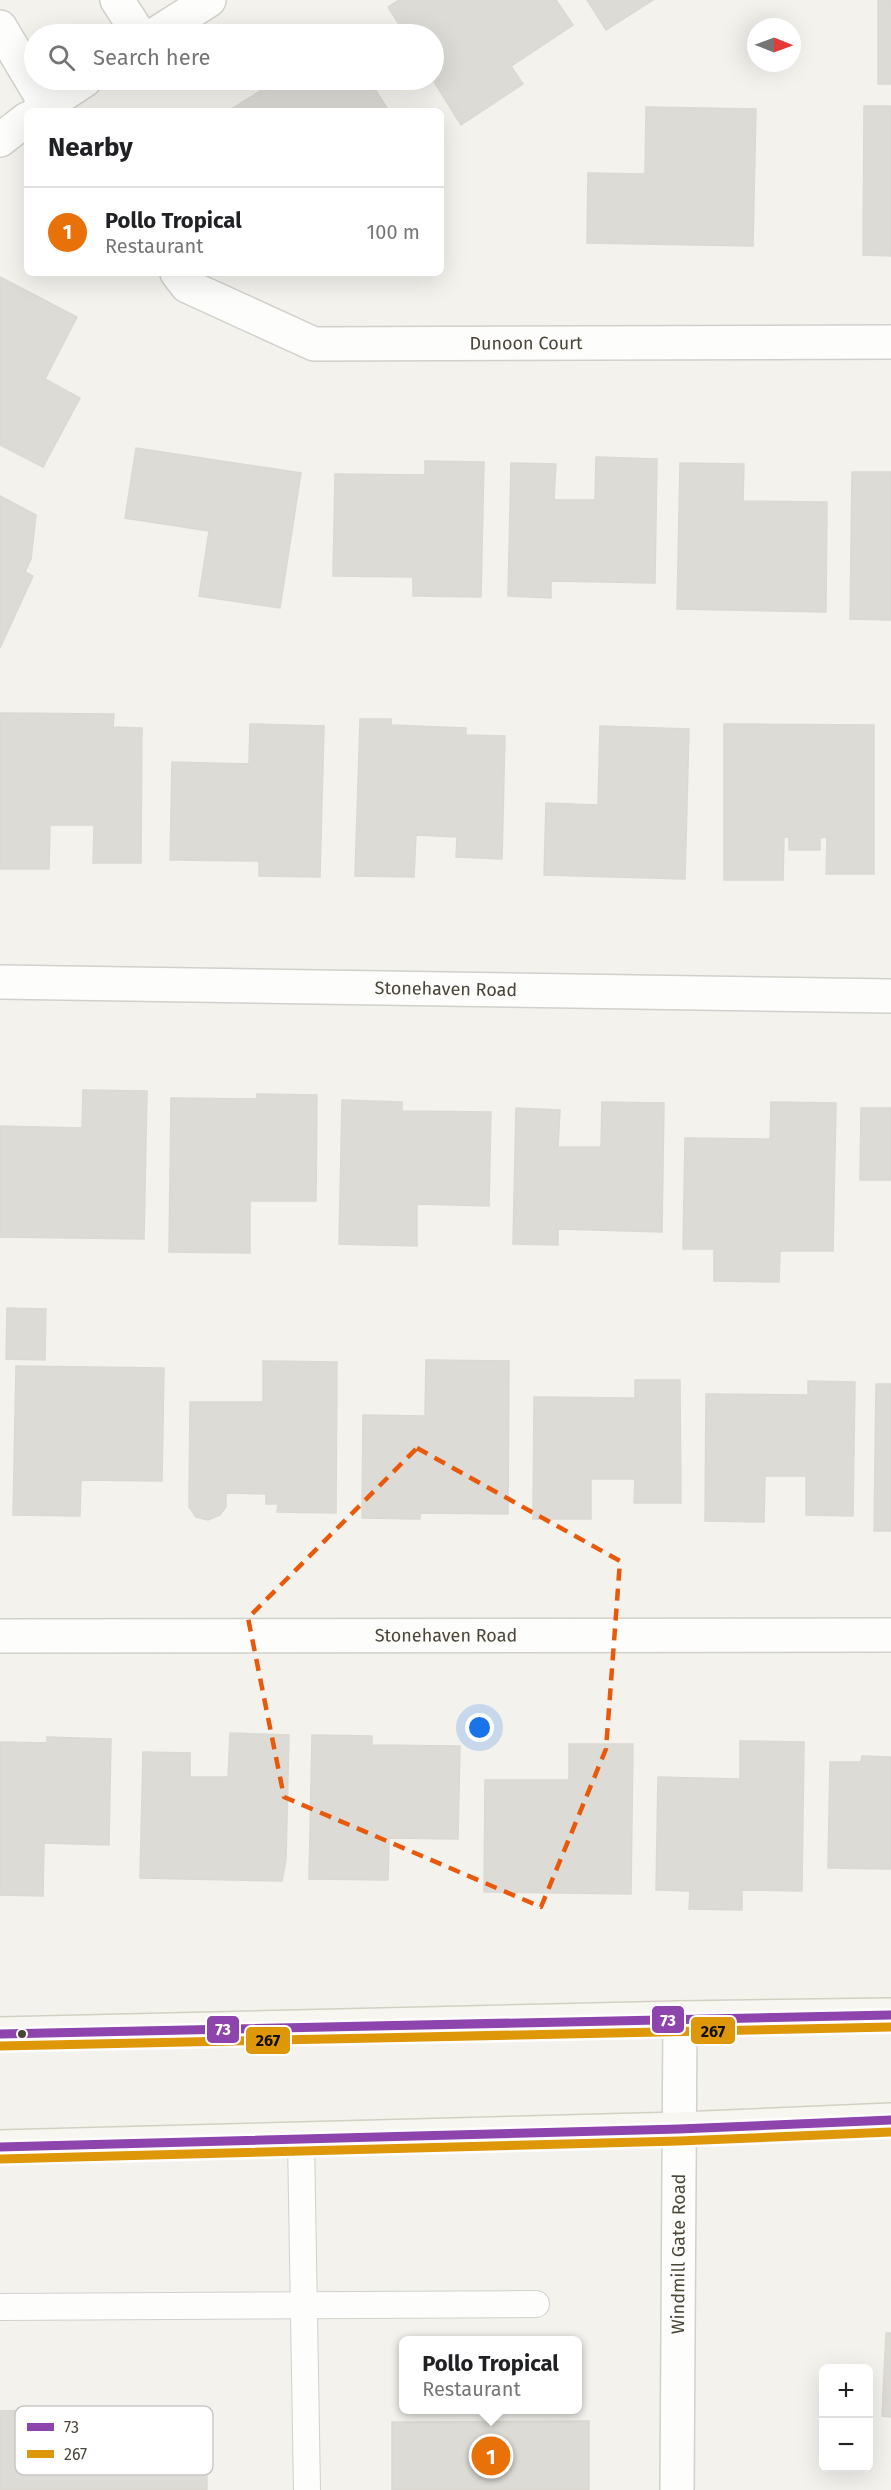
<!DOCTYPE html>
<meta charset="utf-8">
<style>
body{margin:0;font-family:"Fira Sans",sans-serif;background:#f2f2f2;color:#202124}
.controls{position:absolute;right:18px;bottom:18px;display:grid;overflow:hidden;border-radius:9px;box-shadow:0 6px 24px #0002}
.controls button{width:54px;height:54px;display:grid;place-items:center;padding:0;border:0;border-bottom:2px solid #e0e0e0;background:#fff;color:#202124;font:30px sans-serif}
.compass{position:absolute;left:747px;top:18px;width:54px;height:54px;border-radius:50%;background:#fff;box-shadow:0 6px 24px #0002;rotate:91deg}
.you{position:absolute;left:480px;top:1728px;width:21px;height:21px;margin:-15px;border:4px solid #fff;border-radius:50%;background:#1a73e8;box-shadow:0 0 0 9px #1a73e833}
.badge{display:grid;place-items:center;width:39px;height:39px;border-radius:50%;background:#ea580c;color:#fff;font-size:20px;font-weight:700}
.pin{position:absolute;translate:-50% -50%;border:3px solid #fff;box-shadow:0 2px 6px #0006}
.popup{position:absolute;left:399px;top:2336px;width:183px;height:78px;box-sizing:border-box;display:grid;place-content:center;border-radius:9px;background:#fff;filter:drop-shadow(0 2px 4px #0005);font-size:20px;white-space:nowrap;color:#757577}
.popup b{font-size:22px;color:#202124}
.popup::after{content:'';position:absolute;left:50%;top:100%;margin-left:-12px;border:12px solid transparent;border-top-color:#fff}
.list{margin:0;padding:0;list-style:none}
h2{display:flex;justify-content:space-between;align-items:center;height:78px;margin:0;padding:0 24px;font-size:26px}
h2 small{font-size:20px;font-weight:400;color:#757577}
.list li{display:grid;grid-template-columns:39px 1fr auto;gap:18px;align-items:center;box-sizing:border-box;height:90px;padding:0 24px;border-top:2px solid #e0e0e0}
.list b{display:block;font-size:22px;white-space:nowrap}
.list p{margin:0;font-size:20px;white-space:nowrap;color:#757577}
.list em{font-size:20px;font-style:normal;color:#757577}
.icon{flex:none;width:33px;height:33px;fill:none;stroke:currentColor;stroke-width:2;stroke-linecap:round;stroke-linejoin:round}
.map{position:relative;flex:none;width:891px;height:2490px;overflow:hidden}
.search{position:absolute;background:#fff;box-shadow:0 6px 24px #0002;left:24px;top:24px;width:420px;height:66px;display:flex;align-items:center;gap:15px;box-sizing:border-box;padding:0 21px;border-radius:33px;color:#757577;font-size:22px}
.panel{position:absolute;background:#fff;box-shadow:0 6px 24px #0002;left:24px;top:108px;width:420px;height:168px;border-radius:9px}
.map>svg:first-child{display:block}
.building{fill:#dddbd5;stroke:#dcd9d2;stroke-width:1.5}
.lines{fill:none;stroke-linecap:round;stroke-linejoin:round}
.lane-casing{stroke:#d1d0ca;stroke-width:28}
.street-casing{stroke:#d1d0ca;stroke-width:36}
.secondary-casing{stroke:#d3d0c3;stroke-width:36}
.lane{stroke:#fdfdfc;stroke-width:26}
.street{stroke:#fdfdfc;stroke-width:33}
.secondary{stroke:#f7f6f0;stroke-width:33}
.bus-1-casing{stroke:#fff;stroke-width:14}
.bus-2-casing{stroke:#fff;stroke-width:14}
.bus-1{stroke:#8e44ad;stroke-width:9}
.bus-2{stroke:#dd9708;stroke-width:9}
.marked{fill:none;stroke:#e8590c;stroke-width:4.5;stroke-dasharray:12 8;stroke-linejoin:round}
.bus-dot{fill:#4b4537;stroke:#fff;stroke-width:2}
.labels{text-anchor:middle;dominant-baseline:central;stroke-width:4.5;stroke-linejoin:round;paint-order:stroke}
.street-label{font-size:18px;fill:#4b4537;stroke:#fff}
.key{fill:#fff;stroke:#c9c7c3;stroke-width:1.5}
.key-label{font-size:16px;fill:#4b4537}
.line-badge{stroke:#fff;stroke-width:2}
.badge-label{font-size:16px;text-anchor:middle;font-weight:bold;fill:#fff}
.pale-badge-label{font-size:16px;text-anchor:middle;font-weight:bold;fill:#111}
</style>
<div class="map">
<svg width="891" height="2490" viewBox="0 0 891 2490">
<rect width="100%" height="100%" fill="#f3f2ed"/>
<g class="building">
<polygon points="399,0 556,0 573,25 511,66 523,84 461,125 433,80 434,34 405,34 388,7"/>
<polygon points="587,0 653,0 606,30"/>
<rect x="878" y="0" width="13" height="84"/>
<polygon points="278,80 369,80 389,111 228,111"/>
<polygon points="864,106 891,106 891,256 863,255"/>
<polygon points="646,107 756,109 753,246 587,243 588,173 645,174"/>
<polygon points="0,277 77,317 45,379 80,398 43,467 0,445"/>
<polygon points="136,448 301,473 280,608 199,596 209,531 125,518"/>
<polygon points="596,457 657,459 655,583 551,581 551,598 508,596 511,463 556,464 554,500 595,500"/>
<polygon points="425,461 484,462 481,597 413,596 413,577 333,576 335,474 425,475"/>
<polygon points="680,463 744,464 743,501 827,502 826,612 677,609"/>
<polygon points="852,472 891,472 891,620 850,619"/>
<polygon points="0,496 36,515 31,559 25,572 33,576 0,648"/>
<polygon points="0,713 114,714 113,727 142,728 141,863 93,863 94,825 50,825 49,869 0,869"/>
<polygon points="360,719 391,719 391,725 466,728 466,735 505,736 502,859 456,857 457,837 416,835 414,877 355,876"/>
<polygon points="250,724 324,726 320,877 259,876 259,861 170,860 172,762 249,764"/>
<polygon points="724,724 874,725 874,874 826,874 827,837 820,838 820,850 789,850 789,837 784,837 783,880 724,880"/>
<polygon points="600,726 689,729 685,879 544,875 546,803 598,805"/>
<polygon points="83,1090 147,1091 144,1239 0,1237 0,1126 82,1128"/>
<polygon points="257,1094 317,1095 316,1201 250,1201 250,1253 169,1252 171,1098 257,1099"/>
<polygon points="342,1100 402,1102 402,1111 491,1112 489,1206 417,1204 417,1246 339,1244"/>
<polygon points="602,1102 664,1103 662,1232 558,1229 558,1245 513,1244 516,1108 560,1110 558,1147 601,1147"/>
<polygon points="771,1102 836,1103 833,1251 780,1251 779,1282 714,1281 714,1249 683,1249 685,1138 770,1139"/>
<polygon points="861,1108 891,1108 891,1180 860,1180"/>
<polygon points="7,1308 46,1309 45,1360 6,1359"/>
<polygon points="426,1360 509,1361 508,1514 420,1513 420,1519 362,1518 363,1415 425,1416"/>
<polygon points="263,1361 337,1362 336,1513 277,1512 278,1504 266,1504 266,1494 226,1493 226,1507 220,1515 208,1520 196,1517 189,1507 190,1402 263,1402"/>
<polygon points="16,1366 164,1368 162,1481 81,1480 80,1516 13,1515"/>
<polygon points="635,1380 680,1380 681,1503 634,1503 635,1479 591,1479 591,1519 533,1519 534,1397 635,1398"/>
<polygon points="808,1381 855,1382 853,1516 806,1515 806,1476 765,1476 764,1522 705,1521 706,1394 808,1395"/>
<polygon points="876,1384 891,1384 891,1531 874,1531"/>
<polygon points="230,1733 289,1735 286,1860 282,1881 140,1878 143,1752 190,1753 190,1777 228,1777"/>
<polygon points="312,1735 372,1736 372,1745 460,1746 458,1839 389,1838 388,1880 309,1879"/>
<polygon points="47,1737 111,1739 109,1845 44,1843 43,1896 0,1895 0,1742 47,1743"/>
<polygon points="740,1741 804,1742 802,1891 742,1890 742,1910 689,1909 690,1891 656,1890 658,1777 740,1779"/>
<polygon points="569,1744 633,1744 631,1894 484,1892 485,1780 569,1780"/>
<polygon points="862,1756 891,1757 891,1869 828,1868 830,1762 861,1762"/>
<polygon points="886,2333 891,2333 891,2417 882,2416"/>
<polygon points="206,2408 207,2490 0,2490 0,2411"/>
<polygon points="589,2421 589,2490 392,2490 392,2422"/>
</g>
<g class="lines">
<g class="lane-casing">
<g id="lane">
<polyline points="301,2140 307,2490"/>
<polyline points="0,2307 536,2304"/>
</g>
</g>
<g class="street-casing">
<g id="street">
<polyline points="117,0 139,34"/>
<polyline points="0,27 50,111"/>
<polyline points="156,34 209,0"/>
<polyline points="38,111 85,80"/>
<polyline points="0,140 27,119"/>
<path id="s1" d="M177,273L187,286L314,344L891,342"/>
<path id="s2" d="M0,982L891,996"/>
<path id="s3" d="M0,1636L891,1635"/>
<path id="s4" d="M677,2490L680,2018"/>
</g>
</g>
<g class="secondary-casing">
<g id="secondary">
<polyline points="0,2034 680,2018 891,2015"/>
<polyline points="0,2147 679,2129 891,2120"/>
</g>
</g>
<use href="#lane" class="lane"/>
<use href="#street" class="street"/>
<use href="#secondary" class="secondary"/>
<g class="bus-1-casing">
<g id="bus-1">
<polyline points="0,2034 891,2015"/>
<polyline points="0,2147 679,2129 891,2120"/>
</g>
</g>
<g class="bus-2-casing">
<g id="bus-2">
<polyline points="0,2046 891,2027"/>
<polyline points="0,2159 679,2141 891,2132"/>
</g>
</g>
<use href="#bus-1" class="bus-1"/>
<use href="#bus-2" class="bus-2"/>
</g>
<path class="marked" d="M417,1448L620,1561L606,1749L541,1907L284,1797L248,1618Z"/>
<circle class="bus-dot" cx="22" cy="2034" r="5"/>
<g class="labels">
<g class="street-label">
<text stroke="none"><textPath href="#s1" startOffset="368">Dunoon Court</textPath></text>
<text stroke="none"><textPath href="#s2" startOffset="446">Stonehaven Road</textPath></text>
<text stroke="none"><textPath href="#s3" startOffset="446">Stonehaven Road</textPath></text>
<text stroke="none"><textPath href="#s4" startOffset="236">Windmill Gate Road</textPath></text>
</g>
</g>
<rect x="15" y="2406" width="198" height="69" rx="9" class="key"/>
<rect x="27" y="2423" width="27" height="8" fill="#8e44ad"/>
<rect x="27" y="2450" width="27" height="8" fill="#dd9708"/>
<g class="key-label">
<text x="64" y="2433">73</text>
<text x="64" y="2460">267</text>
</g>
<g class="line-badge">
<rect x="651" y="2005" width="34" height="29" rx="6" fill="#8e44ad"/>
<rect x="206" y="2015" width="34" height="29" rx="6" fill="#8e44ad"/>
<rect x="690" y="2016" width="46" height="29" rx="6" fill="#dd9708"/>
<rect x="245" y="2026" width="46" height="29" rx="6" fill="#dd9708"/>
</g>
<g class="badge-label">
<text x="668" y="2026">73</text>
<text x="223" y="2035">73</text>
</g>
<g class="pale-badge-label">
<text x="713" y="2037">267</text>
<text x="268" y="2046">267</text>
</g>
</svg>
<div class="controls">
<button>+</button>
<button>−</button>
</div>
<svg class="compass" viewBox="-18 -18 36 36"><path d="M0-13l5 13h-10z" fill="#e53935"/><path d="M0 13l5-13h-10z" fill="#757577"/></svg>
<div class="you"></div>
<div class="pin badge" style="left:491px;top:2456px;background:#e8710a">1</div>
<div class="popup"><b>Pollo Tropical</b>Restaurant</div>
<div class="search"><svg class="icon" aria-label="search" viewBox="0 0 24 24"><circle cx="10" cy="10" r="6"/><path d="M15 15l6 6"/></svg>Search here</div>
<section class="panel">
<h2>Nearby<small></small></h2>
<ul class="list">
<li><span class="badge" style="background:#e8710a">1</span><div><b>Pollo Tropical</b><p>Restaurant</p></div><em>100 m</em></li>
</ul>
</section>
</div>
